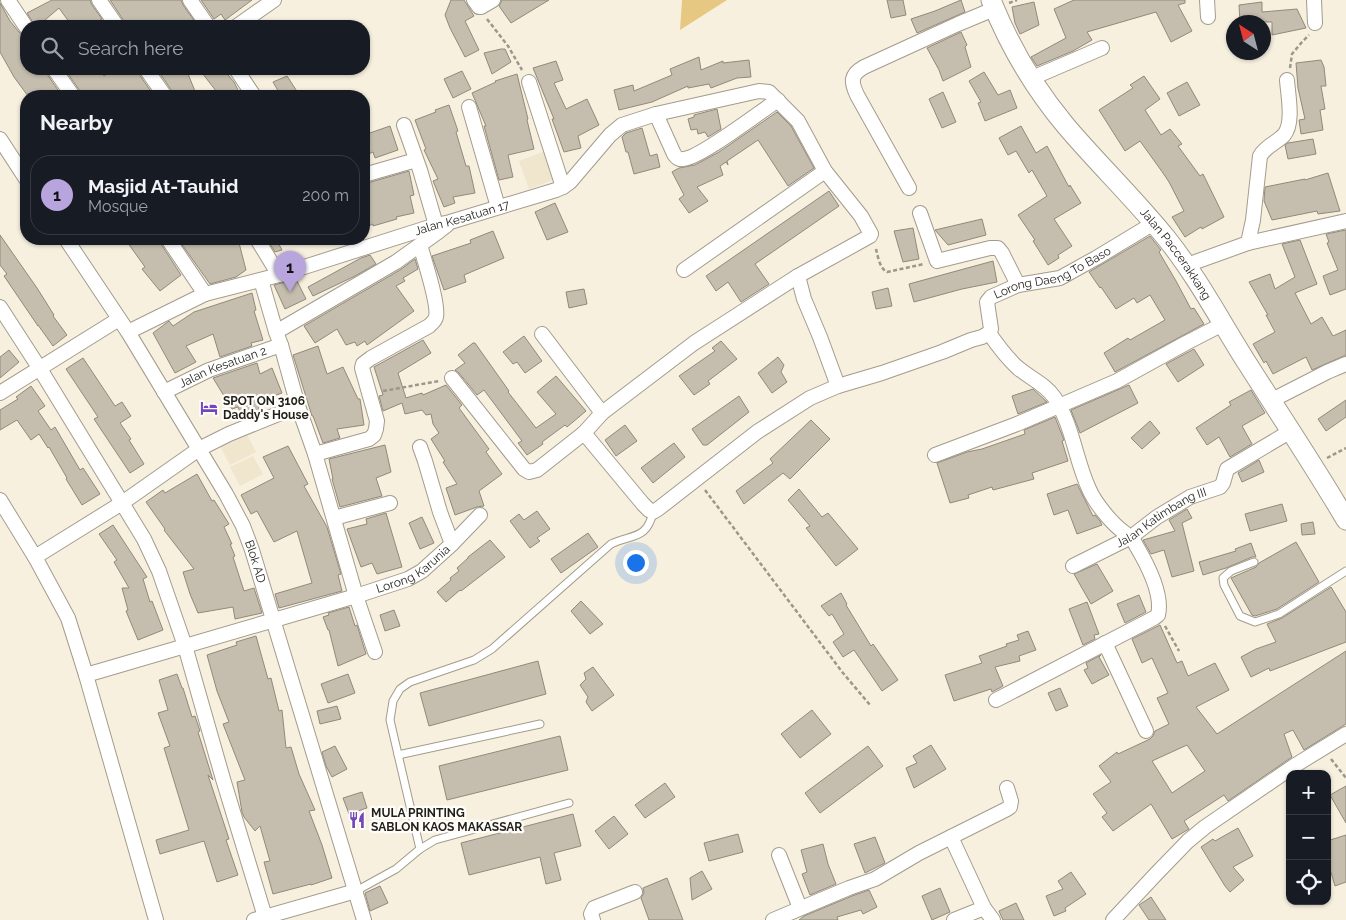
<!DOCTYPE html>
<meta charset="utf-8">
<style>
body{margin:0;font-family:Raleway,sans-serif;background:#242831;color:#f1f3f6}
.controls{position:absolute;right:15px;bottom:15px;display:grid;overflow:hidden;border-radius:10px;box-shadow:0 1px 4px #0004}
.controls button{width:45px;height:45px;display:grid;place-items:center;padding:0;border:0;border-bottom:1px solid #363941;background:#171b24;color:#f1f3f6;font:25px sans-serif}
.compass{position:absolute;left:1226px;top:15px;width:45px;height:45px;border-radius:50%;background:#171b24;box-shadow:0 1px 4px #0004;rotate:324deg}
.you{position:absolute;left:635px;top:562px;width:18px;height:18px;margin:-12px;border:4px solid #fff;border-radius:50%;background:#1a73e8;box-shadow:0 0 0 8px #1a73e833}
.badge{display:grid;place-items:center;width:32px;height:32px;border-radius:50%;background:#b8a5dd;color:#111;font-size:16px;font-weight:700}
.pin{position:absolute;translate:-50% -41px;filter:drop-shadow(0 1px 2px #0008)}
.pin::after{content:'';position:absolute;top:26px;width:18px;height:15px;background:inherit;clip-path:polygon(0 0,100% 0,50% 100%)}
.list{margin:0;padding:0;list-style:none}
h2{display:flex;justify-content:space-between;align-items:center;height:65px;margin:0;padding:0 20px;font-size:21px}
h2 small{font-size:16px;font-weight:400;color:#9ea1a6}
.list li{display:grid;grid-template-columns:32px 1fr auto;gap:15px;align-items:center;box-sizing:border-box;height:80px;margin:0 10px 10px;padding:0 10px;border:1px solid #363941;border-radius:20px}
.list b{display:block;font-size:19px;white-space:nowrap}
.list p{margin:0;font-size:16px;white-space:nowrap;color:#9ea1a6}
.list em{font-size:16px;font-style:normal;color:#9ea1a6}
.icon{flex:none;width:28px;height:28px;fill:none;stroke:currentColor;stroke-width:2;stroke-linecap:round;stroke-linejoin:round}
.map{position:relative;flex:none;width:1346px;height:920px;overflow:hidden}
.search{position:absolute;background:#171b24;box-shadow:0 1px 4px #0004;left:20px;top:20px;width:350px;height:55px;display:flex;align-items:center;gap:12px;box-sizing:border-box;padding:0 18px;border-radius:20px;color:#9ea1a6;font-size:19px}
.panel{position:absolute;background:#171b24;box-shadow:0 1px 4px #0004;left:20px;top:90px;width:350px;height:155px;border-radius:20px}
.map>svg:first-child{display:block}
.built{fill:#f0e5cd}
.water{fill:#e6c882}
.building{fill:#c5beae;stroke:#918a7a;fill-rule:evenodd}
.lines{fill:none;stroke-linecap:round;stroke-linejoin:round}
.service-casing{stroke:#a39c8c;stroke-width:9}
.minor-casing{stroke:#a39c8c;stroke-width:16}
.secondary-casing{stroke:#a39c8c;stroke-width:21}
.path{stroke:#9c978b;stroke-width:2.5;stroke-dasharray:4 2.5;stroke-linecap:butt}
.service{stroke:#fff;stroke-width:7}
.minor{stroke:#fff;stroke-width:14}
.secondary{stroke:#fff;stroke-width:19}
.labels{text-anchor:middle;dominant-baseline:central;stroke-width:4.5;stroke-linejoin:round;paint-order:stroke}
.street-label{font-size:12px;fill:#211f19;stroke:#fffdfa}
.poi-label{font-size:12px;font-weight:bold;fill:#211f19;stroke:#fffdfa;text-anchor:start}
</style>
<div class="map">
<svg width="1346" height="920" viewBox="0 0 1346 920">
<rect width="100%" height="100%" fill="#f7f0df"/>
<g class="built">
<polygon points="548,150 558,178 529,189 519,161"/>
<polygon points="245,431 256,452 230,465 219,444"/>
<polygon points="253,456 263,474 240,486 230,467"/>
</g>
<polygon class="water" points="682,0 727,0 680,30"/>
<g class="building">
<polygon points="52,0 90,0 92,5 102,19 91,26 72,26 59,8 38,26 35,26 27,13"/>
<polygon points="110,0 181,0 183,5 198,26 126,26 124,21"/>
<polygon points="201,0 252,0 225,20 221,14 214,19"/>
<polygon points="451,0 464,0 474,16 465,21 479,50 465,57 450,28 445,15"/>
<polygon points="502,0 549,0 511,23 499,6"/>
<polygon points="887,0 903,0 906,15 891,18"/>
<polygon points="961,0 965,12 917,33 911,19 935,11"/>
<polygon points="1074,0 1185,0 1185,3 1178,5 1192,31 1171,42 1156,12 1087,32 1092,40 1073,51 1037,66 1031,57 1066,38 1054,9"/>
<polygon points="1034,2 1039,25 1020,34 1015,23 1012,7"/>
<polygon points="1262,2 1262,12 1297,9 1306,28 1272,35 1272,22 1240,22 1239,5"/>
<polygon points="0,3 10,21 19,32 22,35 26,36 26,69 45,69 47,74 62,96 28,96 14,77 0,52"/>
<polygon points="961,32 967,45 965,47 971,67 943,81 939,70 927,48"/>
<polygon points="501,49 505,49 511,62 492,74 484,53"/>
<polygon points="699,57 701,70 723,61 723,63 749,60 751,77 737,78 711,88 709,84 688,88 688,86 652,102 619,110 614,90 633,85 634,91 672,75 670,69"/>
<polygon points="1321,60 1324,67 1326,86 1321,86 1325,109 1320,110 1323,130 1301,134 1299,120 1305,119 1298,88 1296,63"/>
<polygon points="556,61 563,80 554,83 566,109 587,99 599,125 578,136 581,148 564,152 552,119 554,119 533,68"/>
<polygon points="68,69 99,69 104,76 115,69 137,69 139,74 154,96 82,96 80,91 66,71"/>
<polygon points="157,69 186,69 197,96 174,96 172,91"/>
<polygon points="199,69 223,69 234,82 241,96 220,96"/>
<polygon points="462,71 471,89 453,98 444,79"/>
<polygon points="984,72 998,95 1010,90 1017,108 985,121 978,103 981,102 969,81"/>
<polygon points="517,74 528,119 527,120 534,149 508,155 513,177 499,180 484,126 486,126 472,93 496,82 495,81"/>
<polygon points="287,76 300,96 281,96 273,82"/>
<polygon points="1144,76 1160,99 1145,110 1161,135 1170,129 1182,144 1178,146 1200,176 1203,174 1224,217 1202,229 1201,227 1185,237 1172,217 1184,211 1169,182 1163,173 1140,141 1125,151 1099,110 1133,88 1130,85"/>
<polygon points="1187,82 1200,105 1179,116 1167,93"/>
<polygon points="943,92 956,122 942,128 929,99"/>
<polygon points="449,105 458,131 456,132 466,166 469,166 475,193 453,197 455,203 444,207 433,181 438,179 424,150 426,149 415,120 436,112 435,110"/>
<polygon points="717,109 721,129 708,137 705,132 698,134 697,129 691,130 688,119 694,117 694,115"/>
<polygon points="777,112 791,126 814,168 788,186 758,140 727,161 728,165 726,162 720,166 723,175 697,187 708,201 689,213 679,199 684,195 672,172 679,168 695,165 719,152"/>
<polygon points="390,126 398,150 375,158 373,152 364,156 364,135"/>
<polygon points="1021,126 1036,153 1047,146 1069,187 1070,185 1081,203 1054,219 1072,246 1058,255 1059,258 1048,265 1033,241 1035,240 1018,215 1047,196 1032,170 1029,173 1016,151 1008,155 999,138"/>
<polygon points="642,128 650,156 657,154 660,167 634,174 628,152 626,152 622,137 626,133"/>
<polygon points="1313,139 1316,154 1288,159 1285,145 1288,143"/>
<polygon points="409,171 414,195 410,196 414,213 396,217 397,219 373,226 373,224 364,228 364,184"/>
<polygon points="1328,173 1340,211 1318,214 1317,211 1272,220 1264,201 1265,187 1305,179 1305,180"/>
<polygon points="829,191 839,206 755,264 769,284 741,302 728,282 716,291 706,276"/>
<polygon points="555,203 568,232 547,240 535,212"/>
<polygon points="982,219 986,235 948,245 935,230"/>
<polygon points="913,228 919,259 903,262 894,231"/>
<polygon points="1346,230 1346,289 1330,295 1323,276 1338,270 1327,243 1329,242 1326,234"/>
<polygon points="493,231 504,258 464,275 466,282 444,290 432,256 471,243 470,240"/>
<polygon points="0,235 37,288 54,315 53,316 67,335 53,346 38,325 38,326 4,276 7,274 0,265"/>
<polygon points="1150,236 1161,250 1159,252 1176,281 1191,309 1194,308 1204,324 1115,372 1104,353 1128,338 1130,340 1165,320 1150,295 1137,303 1134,298 1116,309 1101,287 1100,288 1089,272"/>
<polygon points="125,239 159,239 161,244 181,275 160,291 142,269 145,267"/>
<polygon points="178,239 238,239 246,270 236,277 210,284"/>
<polygon points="267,239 276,239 282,250 275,252"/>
<polygon points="1300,240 1317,284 1295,293 1311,324 1322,317 1333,336 1346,330 1346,355 1312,370 1306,357 1273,374 1266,361 1264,363 1253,344 1275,332 1266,315 1268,315 1249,282 1270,274 1275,289 1295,277 1282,244"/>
<polygon points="370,255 376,264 355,276 313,296 308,287 361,258"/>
<polygon points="415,259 418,269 403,278 405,281 396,286 414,311 367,345 365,341 357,346 355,342 346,345 337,329 315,343 304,326 400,270"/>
<polygon points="993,261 997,282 962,289 914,302 909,284"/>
<polygon points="296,279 306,299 285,309 274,285"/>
<polygon points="888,288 892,306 876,309 872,292"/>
<polygon points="584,289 587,304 569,308 566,292"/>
<polygon points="252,293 256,310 254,311 263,340 251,343 252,346 220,357 213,334 186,346 196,362 175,373 153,333 169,321 173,326 194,312"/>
<polygon points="524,336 542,361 525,373 517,362 513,364 503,352"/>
<polygon points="423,340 431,353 398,373 406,398 422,393 423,395 446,385 462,405 459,408 489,449 486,452 502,474 479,491 484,506 477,507 455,515 446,488 457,484 443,462 445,461 431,439 439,433 433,424 431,414 426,415 422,410 405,414 402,403 383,411 379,396 383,395 374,367"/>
<polygon points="721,341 737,359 708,381 710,384 694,395 679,376 715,351 712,348"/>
<polygon points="473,343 475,343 509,391 508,392 536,428 556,414 537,392 556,376 586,411 567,427 565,425 542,442 543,444 527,455 518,443 522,441 484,390 477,395 459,373 455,370 465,363 458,355"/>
<polygon points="318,346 327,374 343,367 358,399 360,399 364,425 337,429 340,438 323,443 313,416 312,416 293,355"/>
<polygon points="1194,349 1204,365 1178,382 1166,364"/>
<polygon points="9,350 19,362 0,378 0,357"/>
<polygon points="778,357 784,365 781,372 787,382 772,393 758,373"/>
<polygon points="83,358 115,406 122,402 131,416 120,423 131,439 129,440 144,464 130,473 94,419 98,417 66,369"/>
<polygon points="257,363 260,374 272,368 282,393 257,402 260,411 252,412 254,414 243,419 238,407 232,409 213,378"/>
<polygon points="1129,385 1138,403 1080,433 1071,410"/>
<polygon points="31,386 45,406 38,411 51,430 55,427 80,470 83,468 100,494 82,505 66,479 67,478 49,447 48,448 39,434 31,440 17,420 0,430 0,410 18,399 16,397"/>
<polygon points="1033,389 1047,402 1018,414 1012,396"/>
<polygon points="1251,390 1265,413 1242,426 1252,444 1230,457 1219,437 1207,445 1196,428 1231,405 1229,402"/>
<polygon points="739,396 749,412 707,445 703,445 692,429"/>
<polygon points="1346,400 1346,417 1326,431 1318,419"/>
<polygon points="1055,417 1064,440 1062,441 1068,461 1032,473 1034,479 993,490 992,487 968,495 969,498 950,503 937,463 967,452 982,449 1025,434 1024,430"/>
<polygon points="811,420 830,439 790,479 783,473 744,504 736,491 773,463 770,459"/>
<polygon points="1150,421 1160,433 1142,449 1131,438"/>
<polygon points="625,425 637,441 616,456 605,440"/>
<polygon points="674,443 685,457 653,483 641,468"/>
<polygon points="385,445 391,472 376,478 382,496 340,507 332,479 333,479 329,459"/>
<polygon points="288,446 308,484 304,486 327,527 341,574 338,575 342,591 279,608 275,594 312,583 297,531 274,542 257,511 251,514 241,495 274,478 263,457"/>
<polygon points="1259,460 1264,472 1242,482 1238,473"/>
<polygon points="197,474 212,501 214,500 229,524 224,527 232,544 230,544 235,556 233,557 244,591 254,588 262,613 235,619 233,607 198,613 190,594 183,572 194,569 164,530 165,529 146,502 163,490 165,493"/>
<polygon points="1077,484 1093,516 1095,515 1100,521 1102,525 1077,534 1068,510 1054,515 1047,494"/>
<polygon points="799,489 822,517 828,513 858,549 836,566 806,528 810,526 788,500"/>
<polygon points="1282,504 1287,521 1250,531 1245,514"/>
<polygon points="1187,509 1192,518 1182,523 1194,571 1172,577 1164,550 1151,554 1143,540 1175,531 1169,520"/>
<polygon points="537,511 550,529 537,538 540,541 530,548 510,521 519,514 524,520"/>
<polygon points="386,513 402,567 377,574 372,563 361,567 347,529 367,524 366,519"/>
<polygon points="422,517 434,543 420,549 409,523"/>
<polygon points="1313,522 1315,534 1302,535 1301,524"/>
<polygon points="113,525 147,577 143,579 150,602 152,601 163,630 138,640 126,611 128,610 122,588 129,588 114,562 117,560 99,534"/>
<polygon points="588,533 598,547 561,573 551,559"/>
<polygon points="490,540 505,557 461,591 460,590 446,602 437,592 451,580 450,578 459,571 457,568 468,558 468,557"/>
<polygon points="1296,542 1319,582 1277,609 1255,616 1252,615 1231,578 1256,567 1259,563"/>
<polygon points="1251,543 1256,557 1252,557 1226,568 1203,575 1199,562 1236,551 1235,549"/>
<polygon points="1097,564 1113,591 1091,604 1074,574"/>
<polygon points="1331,587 1346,612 1346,642 1270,671 1269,668 1251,677 1241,657 1256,649 1276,642 1267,624 1282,618"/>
<polygon points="841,593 847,604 846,605 871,646 873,644 898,680 882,691 854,650 843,657 833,642 844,634 832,614 829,616 821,606"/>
<polygon points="1139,595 1146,612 1125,623 1117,604"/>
<polygon points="581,601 603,624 590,634 571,611"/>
<polygon points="1087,602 1099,634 1094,635 1095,639 1083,645 1069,609"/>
<polygon points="349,607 355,626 357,625 366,654 338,666 329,630 328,630 323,617 329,615 328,613"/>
<polygon points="394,610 400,626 385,631 380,615"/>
<path d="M1160,625L1177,663L1182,661L1188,676L1215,663L1229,690L1196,707L1217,734L1346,651V724L1304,750L1293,730L1284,734L1292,757L1228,801L1224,795L1184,821L1189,829L1172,839L1151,804L1113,831L1102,817L1107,813L1093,794L1111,782L1099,766L1117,752L1118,754L1150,739L1153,736L1155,731L1169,724L1157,698L1168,693L1152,658L1142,663L1132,639ZM1187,745L1205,771L1172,793L1152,761Z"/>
<polygon points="1028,631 1036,650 1019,656 1020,661 995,667 1003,686 992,692 991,689 954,701 945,675 982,663 979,656 1007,646 1006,644 1019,640 1017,635"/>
<polygon points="256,636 268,679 271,678 279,711 282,710 286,748 291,747 299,774 315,810 309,811 322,845 332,878 311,885 311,884 273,894 264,862 270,861 260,826 255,831 244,817 242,812 237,782 245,780 223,724 229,722 217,691 207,655 237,645 236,642"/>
<polygon points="1101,655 1099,657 1109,675 1092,684 1084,670 1088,668 1086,663"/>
<polygon points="538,661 546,694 429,726 420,693"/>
<polygon points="593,667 614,695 592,711 586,702 588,697 580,685 586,679 584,673"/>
<polygon points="177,674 182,688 183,688 192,717 195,716 200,731 198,732 213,780 208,775 229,839 226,840 238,875 217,882 204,841 160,854 156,840 189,830 164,748 170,746 158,713 168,710 159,680"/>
<polygon points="348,674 355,693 328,703 321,684"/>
<polygon points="1060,688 1068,706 1056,711 1048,693"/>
<polygon points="337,706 341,719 320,724 317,711"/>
<polygon points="812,710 831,734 800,758 781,734"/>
<polygon points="560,736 568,770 447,800 439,766"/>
<polygon points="931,745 946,769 914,788 906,768 917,763 913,756"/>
<polygon points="335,746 347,769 332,777 326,766 322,752"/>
<polygon points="868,746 883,766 820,813 805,793"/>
<polygon points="665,783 675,797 645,818 635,805"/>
<polygon points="1346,786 1346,823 1330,795"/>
<polygon points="362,792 367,808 349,814 343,798"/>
<polygon points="573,814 581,846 554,853 561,880 546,884 540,857 469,875 461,843"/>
<polygon points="614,816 628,834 609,849 595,831"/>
<polygon points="1238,828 1253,856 1233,867 1244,880 1230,892 1225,886 1201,847 1213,839 1215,841"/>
<polygon points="738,834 743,852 709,861 704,843"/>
<polygon points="1346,835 1346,882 1335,886 1327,859 1327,841"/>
<polygon points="875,837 885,863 865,873 854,844"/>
<polygon points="823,844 828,864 836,884 810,895 802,874 807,872 801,850"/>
<polygon points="702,871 712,889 692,900 690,878"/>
<polygon points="1071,872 1086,894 1065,908 1066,911 1054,916 1046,896 1063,889 1058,881"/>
<polygon points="667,878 683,920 649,920 641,898 644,893 643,888"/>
<polygon points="380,886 388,903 370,911 365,893"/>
<polygon points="940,888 950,912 932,920 922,896"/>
<polygon points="869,890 877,907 863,914 861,910 837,917 838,920 799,920 804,916 852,896"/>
<polygon points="1151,897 1166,920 1149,920 1139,905"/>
<polygon points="1016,903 1024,920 1003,920 999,911"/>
</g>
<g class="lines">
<g class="service-casing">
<g id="service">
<polyline points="1254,562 1231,571 1223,578 1224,585 1240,616 1255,622 1279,614 1346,571"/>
<polyline points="398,755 540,724"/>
<path d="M420,849L390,720L393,701L400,689L410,682L474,660L492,649L611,544C632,534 647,540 653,512"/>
<polyline points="356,891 396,869 420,849 435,840 569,803"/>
</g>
</g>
<g class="minor-casing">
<g id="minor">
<polyline points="8,0 26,27"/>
<polyline points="99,0 117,26"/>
<polyline points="190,0 208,26"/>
<polyline points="474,0 479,7 481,7 493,0"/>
<polyline points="1207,0 1208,17"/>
<polyline points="1314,0 1315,23"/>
<polyline points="237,26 274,0"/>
<polyline points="54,69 73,96"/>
<polyline points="146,69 165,96"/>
<polyline points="236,69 254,96"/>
<polyline points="1032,78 1102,48"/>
<polyline points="529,82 563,187"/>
<polyline points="469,107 498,207"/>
<path d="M656,114L674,154C676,157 678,160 683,159C699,159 761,111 778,100"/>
<polyline points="404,125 420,170 436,225"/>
<polyline points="0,139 26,179"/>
<polyline points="364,175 416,160"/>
<path d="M909,188L857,95C851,82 850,75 864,67L958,24L994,9"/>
<polyline points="920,213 937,261 990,248 998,248 1002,253 1018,285"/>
<path id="s1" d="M66,239L128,332L226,494L243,526L252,550L364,920"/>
<polyline points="168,239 205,294"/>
<polyline points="257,239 279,275"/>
<polyline points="1248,243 1346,221"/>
<path d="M1187,265L1248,243L1253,220L1260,156C1266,146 1276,143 1284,135C1294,123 1288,95 1287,80"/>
<polyline points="684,270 825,171"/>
<polyline points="261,280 276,332 281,345 298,406 315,454 356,596 375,652"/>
<polyline points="0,307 40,369 144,539 159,571 185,646 223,779 266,920"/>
<path id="s2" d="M128,332L205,294L279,275L436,225L450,222L556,190L563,187L570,182L610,135L622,125L656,114L759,91L769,92L798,121L825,171L861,216L871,234L870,236L798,276L804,299L820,337L838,386"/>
<polyline points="276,332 396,262 438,232 447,225"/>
<path d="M989,333C998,346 1007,358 1018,368C1030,378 1045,384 1054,397C1073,425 1075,459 1089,489C1095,503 1112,524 1125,533C1125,534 1131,537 1131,537C1134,539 1135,544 1137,547C1147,564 1163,595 1158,615L1154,618L996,700"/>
<polyline points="542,334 602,413 584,433"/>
<path id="s3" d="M452,378L524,469L529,472L537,470L584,433L643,504L649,510L653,512L658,509L757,432L810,398L838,386L882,373L942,352L971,340L982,337L989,333L991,329L987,302L991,297L1018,285L1060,278L1096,258L1154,223"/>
<path id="s4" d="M164,392L209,370L281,345"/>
<polyline points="0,393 119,319"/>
<polyline points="1272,400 1327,372 1346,364"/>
<polyline points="602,413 694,343 798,276"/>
<path d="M315,454L369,439L374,435L376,429L377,421L362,368L363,364L371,358L429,326C432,323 435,321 436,317C439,304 424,259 420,245"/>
<polyline points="935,455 1017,424 1117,381 1186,343 1223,324"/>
<polyline points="0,500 35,557 122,503 199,449 229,434 298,406"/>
<polyline points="334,518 390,503"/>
<polyline points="452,544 480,515"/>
<polyline points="35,557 68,618 86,675"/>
<path id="s5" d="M1073,566L1131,537L1157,517L1190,497L1220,487L1223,483L1227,469L1291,431"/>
<polyline points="1105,643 1146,731"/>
<polyline points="951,837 984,908 993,920"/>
<polyline points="779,855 800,908"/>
<path id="s6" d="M156,920L86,675L356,596L408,579L422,571L452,544L440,512L425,461L420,447"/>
<polyline points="254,920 356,891"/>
<polyline points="593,920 591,914 594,908 635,892"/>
<polyline points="773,920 849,888 875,879 919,853 1007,809 1010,807 1011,801 1007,788"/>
<polyline points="954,920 984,908"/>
<polyline points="1113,920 1156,874 1188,841 1205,827 1294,766 1346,734"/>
</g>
</g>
<g class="secondary-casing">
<g id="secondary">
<path id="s7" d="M991,0C1009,45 1035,89 1066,126C1099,165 1136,200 1167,239C1198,278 1221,322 1247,363C1280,415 1315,467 1346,520"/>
</g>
</g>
<g class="path">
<polyline points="1009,3 1017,0"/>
<polyline points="487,19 508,46 522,70"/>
<polyline points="1290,68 1292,54 1302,42 1309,35"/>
<path d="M876,249C878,257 880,269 887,272L924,264"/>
<polyline points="383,391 439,381"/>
<polyline points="1327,458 1346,448"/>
<polyline points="705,490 843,673 870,705"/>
<polyline points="1165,626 1179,651"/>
<polyline points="1331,759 1346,778"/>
</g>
<use href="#service" class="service"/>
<use href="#minor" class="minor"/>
<use href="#secondary" class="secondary"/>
</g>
<defs>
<g id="hotel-bare" transform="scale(1.35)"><path d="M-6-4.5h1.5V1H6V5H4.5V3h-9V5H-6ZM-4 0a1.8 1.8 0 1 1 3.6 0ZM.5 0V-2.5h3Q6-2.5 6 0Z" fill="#7346be" stroke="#fffdfa" stroke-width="2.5" paint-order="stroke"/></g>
<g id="restaurant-bare" transform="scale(1.35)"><path d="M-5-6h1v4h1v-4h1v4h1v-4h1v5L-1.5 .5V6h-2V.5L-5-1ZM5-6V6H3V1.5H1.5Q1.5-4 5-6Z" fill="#7346be" stroke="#fffdfa" stroke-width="2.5" paint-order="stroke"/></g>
</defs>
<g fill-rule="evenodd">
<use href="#hotel-bare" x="209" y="408"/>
<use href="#restaurant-bare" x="357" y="820"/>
</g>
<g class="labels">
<g class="street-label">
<text stroke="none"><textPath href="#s2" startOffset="354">Jalan Kesatuan 17</textPath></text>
<text stroke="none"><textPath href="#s7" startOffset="316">Jalan Paccerakkang</textPath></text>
<text stroke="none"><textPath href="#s3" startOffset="785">Lorong Daeng To Baso</textPath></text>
<text stroke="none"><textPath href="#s4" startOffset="64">Jalan Kesatuan 2</textPath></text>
<text stroke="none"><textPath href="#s5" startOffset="101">Jalan Katimbang III</textPath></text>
<text stroke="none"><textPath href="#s1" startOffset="375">Blok AD</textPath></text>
<text stroke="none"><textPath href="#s6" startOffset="600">Lorong Karunia</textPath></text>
</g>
<g class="poi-label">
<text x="223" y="401">SPOT ON 3106<tspan x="223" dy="14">Daddy's House</tspan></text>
<text x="371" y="813">MULA PRINTING<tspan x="371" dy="14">SABLON KAOS MAKASSAR</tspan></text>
</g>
</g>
</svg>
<div class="controls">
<button>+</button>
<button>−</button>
<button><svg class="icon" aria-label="locate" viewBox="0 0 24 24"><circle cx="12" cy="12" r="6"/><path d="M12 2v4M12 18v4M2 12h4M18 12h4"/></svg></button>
</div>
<svg class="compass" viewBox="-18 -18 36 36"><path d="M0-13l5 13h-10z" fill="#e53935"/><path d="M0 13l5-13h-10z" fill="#9ea1a6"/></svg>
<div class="you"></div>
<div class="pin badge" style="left:290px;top:292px">1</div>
<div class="search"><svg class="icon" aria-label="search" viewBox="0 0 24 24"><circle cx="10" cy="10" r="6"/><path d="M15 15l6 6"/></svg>Search here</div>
<section class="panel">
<h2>Nearby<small></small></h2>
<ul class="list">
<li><span class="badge">1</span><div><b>Masjid At-Tauhid</b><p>Mosque</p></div><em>200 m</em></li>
</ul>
</section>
</div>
